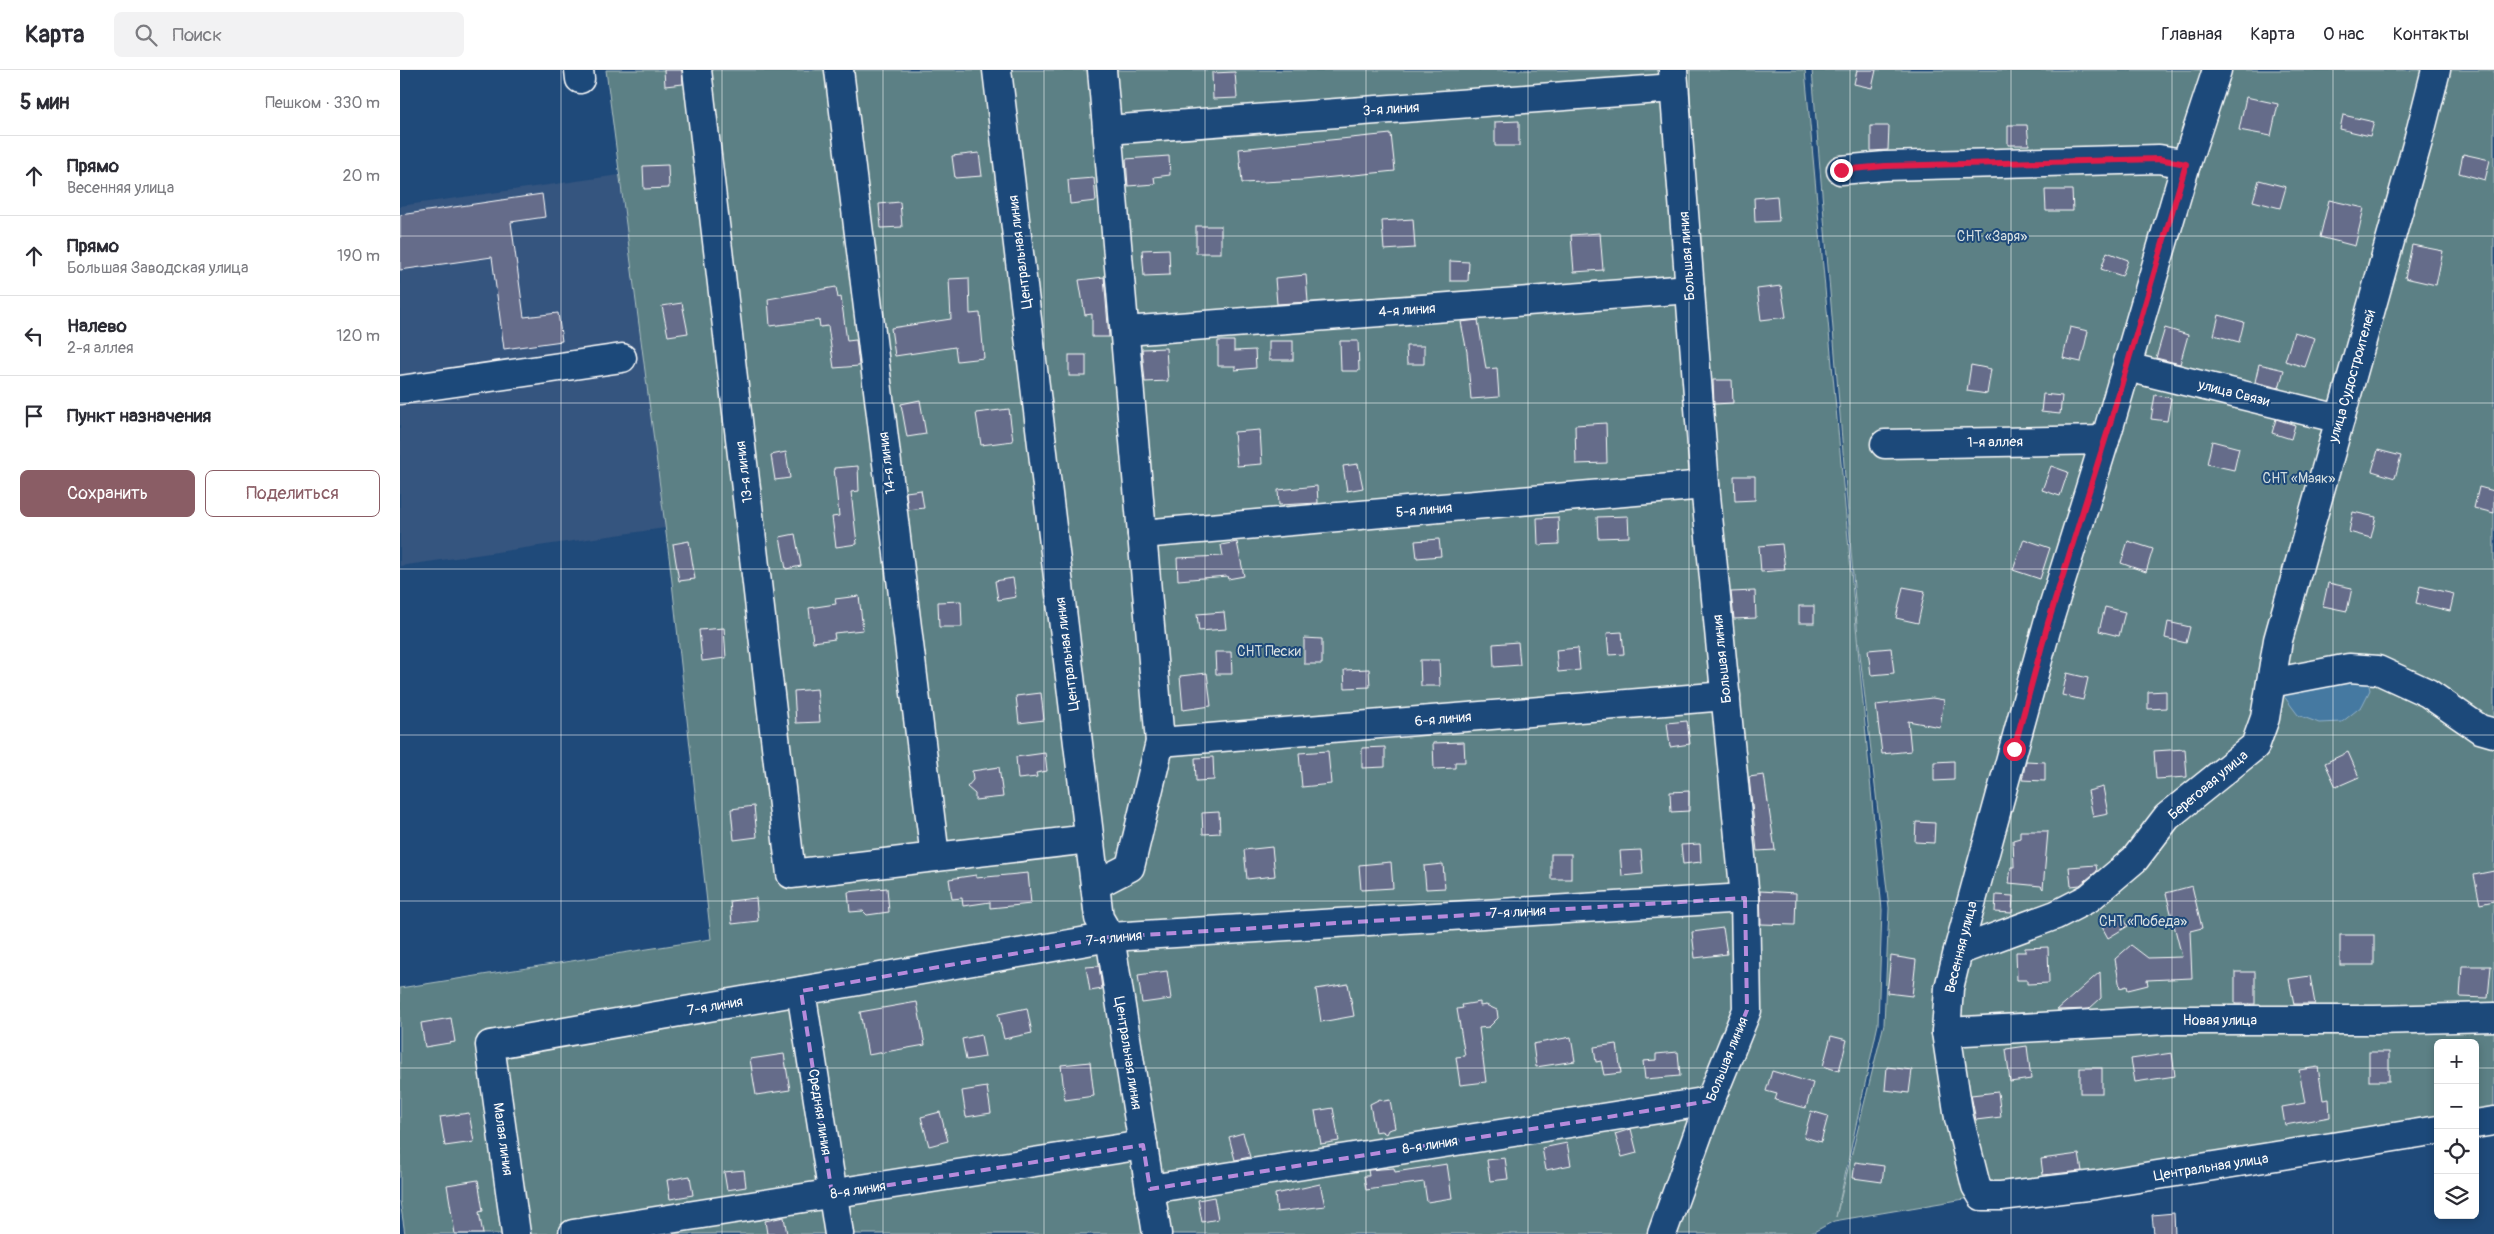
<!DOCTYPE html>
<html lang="ru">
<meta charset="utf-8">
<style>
body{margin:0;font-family:Pangolin,sans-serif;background:#f2f2f3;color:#2b2b33}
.controls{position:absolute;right:15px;bottom:15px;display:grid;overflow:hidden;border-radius:8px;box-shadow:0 2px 8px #0003}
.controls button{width:45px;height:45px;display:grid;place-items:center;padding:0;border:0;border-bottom:1px solid #e1e1e2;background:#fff;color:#2b2b33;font:25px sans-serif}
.stop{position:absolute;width:15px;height:15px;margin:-11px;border:4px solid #e11d48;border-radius:50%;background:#fff}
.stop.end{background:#e11d48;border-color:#fff;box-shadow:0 1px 5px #0008}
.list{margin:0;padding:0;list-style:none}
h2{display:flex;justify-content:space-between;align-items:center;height:65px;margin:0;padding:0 20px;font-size:21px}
h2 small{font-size:16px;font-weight:400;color:#7c7c81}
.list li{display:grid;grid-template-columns:32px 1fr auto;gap:15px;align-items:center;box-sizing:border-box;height:80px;padding:0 20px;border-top:1px solid #e1e1e2}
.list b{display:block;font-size:19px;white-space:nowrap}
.list p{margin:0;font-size:16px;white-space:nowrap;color:#7c7c81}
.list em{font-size:16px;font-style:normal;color:#7c7c81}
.actions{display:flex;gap:10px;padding:15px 20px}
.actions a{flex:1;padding:11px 0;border:1px solid #8a5d65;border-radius:8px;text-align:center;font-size:18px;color:#8a5d65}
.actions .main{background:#8a5d65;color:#fff}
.icon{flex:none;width:28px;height:28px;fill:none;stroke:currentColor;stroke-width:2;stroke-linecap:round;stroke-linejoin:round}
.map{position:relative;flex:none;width:2094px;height:1164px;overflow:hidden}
header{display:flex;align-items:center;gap:30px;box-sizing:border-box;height:70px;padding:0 25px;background:#fff;border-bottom:1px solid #e1e1e2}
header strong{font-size:24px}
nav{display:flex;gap:28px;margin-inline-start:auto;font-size:18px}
.search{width:350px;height:45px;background:#f2f2f3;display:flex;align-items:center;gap:12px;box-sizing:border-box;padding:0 18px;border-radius:8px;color:#7c7c81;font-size:19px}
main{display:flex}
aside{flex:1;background:#fff}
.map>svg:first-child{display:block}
.built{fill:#34547f}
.green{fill:#5c8085;stroke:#aec0c2}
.water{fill:#4479a1;stroke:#8fafc7}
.building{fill:#656c8a;stroke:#fff}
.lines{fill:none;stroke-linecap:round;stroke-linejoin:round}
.minor-casing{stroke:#fff;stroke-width:31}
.minor{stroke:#1f4a7a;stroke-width:28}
.route{stroke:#e11d48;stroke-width:6}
.marked{fill:none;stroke:#b68bdc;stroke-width:4;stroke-dasharray:10 6;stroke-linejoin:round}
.grid{fill:none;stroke:#fff;stroke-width:1;stroke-opacity:0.55}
.labels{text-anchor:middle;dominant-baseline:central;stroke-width:4;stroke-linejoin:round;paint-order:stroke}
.street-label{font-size:14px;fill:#fff;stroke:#1f4a7a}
.park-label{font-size:14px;fill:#d6dfe0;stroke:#1f4a7a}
</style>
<header>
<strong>Карта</strong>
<div class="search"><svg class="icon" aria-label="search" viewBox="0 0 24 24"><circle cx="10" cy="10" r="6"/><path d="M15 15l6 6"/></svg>Поиск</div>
<nav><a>Главная</a><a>Карта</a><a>О нас</a><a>Контакты</a></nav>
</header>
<main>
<aside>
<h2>5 мин<small>Пешком · 330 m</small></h2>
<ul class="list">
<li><svg class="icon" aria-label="ahead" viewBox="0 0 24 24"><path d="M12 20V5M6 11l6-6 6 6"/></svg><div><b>Прямо</b><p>Весенняя улица</p></div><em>20 m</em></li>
<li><svg class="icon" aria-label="ahead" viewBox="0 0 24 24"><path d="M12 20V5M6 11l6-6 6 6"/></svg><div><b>Прямо</b><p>Большая Заводская улица</p></div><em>190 m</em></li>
<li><svg class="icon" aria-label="left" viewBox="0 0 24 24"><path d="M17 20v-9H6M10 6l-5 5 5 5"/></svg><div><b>Налево</b><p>2-я аллея</p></div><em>120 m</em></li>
<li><svg class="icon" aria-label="arrive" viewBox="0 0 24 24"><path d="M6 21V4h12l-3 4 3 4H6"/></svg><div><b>Пункт назначения</b></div></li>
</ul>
<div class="actions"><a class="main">Сохранить</a><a>Поделиться</a></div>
</aside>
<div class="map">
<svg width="2094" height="1164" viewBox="0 0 2094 1164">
<rect width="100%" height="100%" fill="#1f4a7a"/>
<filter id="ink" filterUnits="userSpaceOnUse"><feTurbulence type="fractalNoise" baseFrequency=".02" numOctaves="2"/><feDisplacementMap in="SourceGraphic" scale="10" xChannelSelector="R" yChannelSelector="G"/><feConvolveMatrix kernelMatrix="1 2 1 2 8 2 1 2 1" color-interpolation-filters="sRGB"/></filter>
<g filter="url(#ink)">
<polygon class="built" points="219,105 265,458 0,496 0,136"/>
<polygon class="green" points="206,0 1405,0 1482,840 1478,954 1436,1147 1484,954 1489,838 1458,567 1412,0 2094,0 2094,1051 2075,1054 2075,973 2038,973 2038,1060 1582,1126 1434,1151 1410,1164 5,1164 0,1131 0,918 311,869 270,494"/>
<polygon class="water" points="1966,604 1970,620 1962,636 1942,652 1919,653 1898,645 1883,625 1901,615"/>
<g class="building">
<polygon points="264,0 282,0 283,14 265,16"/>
<polygon points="1457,0 1476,0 1472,18 1454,14"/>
<polygon points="835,2 837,28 813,29 812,3"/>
<polygon points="1846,27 1878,34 1871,66 1839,60"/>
<polygon points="1943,45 1974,52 1970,66 1940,59"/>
<polygon points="1119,51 1119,76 1095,76 1095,52"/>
<polygon points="1608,55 1627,55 1629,75 1608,75"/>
<polygon points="1471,56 1489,56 1488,80 1471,81"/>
<polygon points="991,64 995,101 903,110 842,113 839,79"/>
<polygon points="579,83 582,106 555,108 552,86"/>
<polygon points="2063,84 2090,90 2085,110 2059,103"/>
<polygon points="769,86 770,105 754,107 755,114 728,116 726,89"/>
<polygon points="268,95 269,118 244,119 243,96"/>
<polygon points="694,108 696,131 670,134 668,110"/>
<polygon points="1859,110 1886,117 1880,138 1853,131"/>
<polygon points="1645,120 1672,120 1673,141 1646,141"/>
<polygon points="142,124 145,147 111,152 124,247 158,243 162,271 104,279 92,187 0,200 0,145"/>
<polygon points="1377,126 1379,151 1355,152 1354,128"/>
<polygon points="1929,130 1964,138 1955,176 1920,167"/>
<polygon points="500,132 502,157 481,158 479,134"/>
<polygon points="1013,149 1015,178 984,180 982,151"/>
<rect x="796" y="156" width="25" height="27"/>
<polygon points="1200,163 1203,200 1174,202 1171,165"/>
<polygon points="2012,175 2043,181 2036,215 2005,208"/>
<polygon points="769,179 770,205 744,206 742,180"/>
<polygon points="1707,182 1728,190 1722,206 1701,199"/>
<polygon points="1050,191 1069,192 1068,211 1050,211"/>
<polygon points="906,205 908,232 877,234 875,208"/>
<polygon points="704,207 709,267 692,267 692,244 685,245 679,210"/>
<polygon points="569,208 570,244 580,243 584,288 557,291 555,277 495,286 491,258 551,249 549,209"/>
<polygon points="1381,216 1386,247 1361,250 1357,219"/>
<polygon points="436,217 438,228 441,227 447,271 456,270 459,296 434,298 428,256 420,257 419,250 370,256 368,229"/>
<polygon points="282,233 288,263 268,266 262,236"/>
<polygon points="1819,245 1844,252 1839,272 1814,265"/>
<polygon points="1078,250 1086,299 1097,298 1099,327 1071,329 1067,282 1061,252"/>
<polygon points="1670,257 1688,261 1681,292 1663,288"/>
<polygon points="1765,258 1788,265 1780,294 1756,288"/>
<polygon points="1894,262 1915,268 1905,297 1885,291"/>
<polygon points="818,271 834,271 834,281 855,280 856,298 835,300 835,296 818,296"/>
<rect x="869" y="271" width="24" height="19"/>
<polygon points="940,271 958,271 959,301 941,301"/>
<polygon points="1006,276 1024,276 1024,294 1007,294"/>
<polygon points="766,278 768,311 745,312 742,279"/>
<rect x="669" y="285" width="17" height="21"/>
<polygon points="1859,294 1884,300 1879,318 1855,312"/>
<polygon points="1571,295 1591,299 1587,324 1567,321"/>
<polygon points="1313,310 1332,310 1333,333 1314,334"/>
<polygon points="1643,324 1662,326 1660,344 1641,342"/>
<polygon points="1755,325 1771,328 1767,351 1751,349"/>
<polygon points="520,330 526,364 507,367 501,334"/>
<polygon points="609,339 613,371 581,375 576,343"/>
<polygon points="1876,349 1895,355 1891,369 1872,363"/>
<polygon points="1206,353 1207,393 1176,394 1175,355"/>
<polygon points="860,360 862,394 837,396 834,362"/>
<polygon points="1812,371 1839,378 1834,400 1807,394"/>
<polygon points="1978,380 2001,386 1995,408 1972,401"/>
<polygon points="386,382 390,408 375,410 371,385"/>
<polygon points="958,394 963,418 947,421 943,396"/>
<polygon points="458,396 459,421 451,422 457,474 436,477 432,447 439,446 434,398"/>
<polygon points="1651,396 1668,402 1660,426 1642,420"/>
<polygon points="1334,406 1355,406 1355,430 1335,431"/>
<polygon points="917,416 918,433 879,435 878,420"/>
<polygon points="2079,417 2094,421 2094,443 2074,438"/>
<polygon points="521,420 524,438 508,440 506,422"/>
<polygon points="1953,442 1976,447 1971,468 1949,462"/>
<polygon points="1228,446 1229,467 1198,468 1197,447"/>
<polygon points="1158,447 1159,474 1138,475 1137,448"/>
<polygon points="395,464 401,496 386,499 380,467"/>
<polygon points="1039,469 1041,486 1017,488 1015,471"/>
<polygon points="1624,469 1650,478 1640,509 1613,500"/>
<polygon points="289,471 295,509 279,511 273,474"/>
<polygon points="1728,471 1753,479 1746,502 1721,493"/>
<polygon points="837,472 844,506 828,509 827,506 778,510 777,488 823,486 821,475"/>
<polygon points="1382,474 1385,500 1361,502 1359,476"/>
<polygon points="613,508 616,527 598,530 595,511"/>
<polygon points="1928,513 1952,518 1947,541 1923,536"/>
<polygon points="2020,516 2054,524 2050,541 2016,533"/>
<polygon points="1503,517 1525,521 1518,553 1496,548"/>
<polygon points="1355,521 1356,548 1334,549 1331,522"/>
<polygon points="459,526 463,560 434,563 435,569 413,572 409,538 436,534 435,529"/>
<polygon points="561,531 562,557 539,557 538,532"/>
<rect x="1399" y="536" width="15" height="17"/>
<polygon points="1705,537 1725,542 1719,566 1699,561"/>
<polygon points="824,542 826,559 799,561 797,544"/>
<polygon points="1768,552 1790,557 1786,573 1765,568"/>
<polygon points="324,558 326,588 302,591 299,560"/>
<polygon points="1222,562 1224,584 1209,585 1207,563"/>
<polygon points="904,568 922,569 922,594 904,594"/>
<polygon points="1118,572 1120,595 1094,597 1093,574"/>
<polygon points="1178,578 1180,600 1158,602 1156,580"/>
<polygon points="1491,578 1494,603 1471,605 1468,580"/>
<polygon points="815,582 831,582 832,604 816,604"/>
<polygon points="1020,590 1039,590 1040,616 1021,616"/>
<polygon points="969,599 970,617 945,618 944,600"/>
<polygon points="807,603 811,636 783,640 780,606"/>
<polygon points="1667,603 1688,608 1683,630 1662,625"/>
<polygon points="417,619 420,652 396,653 394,621"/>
<polygon points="1766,621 1766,638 1748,639 1748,622"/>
<polygon points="641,623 644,650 619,653 616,626"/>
<polygon points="1532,628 1544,630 1540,657 1508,651 1511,681 1482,684 1476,635"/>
<polygon points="1287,651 1290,674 1270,677 1267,653"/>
<polygon points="1064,672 1065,692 1055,692 1055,698 1034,699 1033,673"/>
<polygon points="985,677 985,697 962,698 962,678"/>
<polygon points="1785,679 1787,707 1756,709 1754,681"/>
<polygon points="928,681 931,714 902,717 899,683"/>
<polygon points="1948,682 1959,707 1936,717 1925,693"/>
<polygon points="645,683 647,701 636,703 637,707 618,709 616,687"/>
<polygon points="813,687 814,710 796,711 795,688"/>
<polygon points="1554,691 1554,710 1534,711 1534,692"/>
<polygon points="1626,691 1645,692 1645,711 1622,710"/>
<polygon points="599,697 603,727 575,730 575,724 567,717 573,710 572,701"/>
<polygon points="1364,705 1375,780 1357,781 1349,707"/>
<polygon points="1703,717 1708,744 1693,747 1688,721"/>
<polygon points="1289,721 1289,741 1271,742 1270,722"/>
<polygon points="354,736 357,767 334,770 331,739"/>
<polygon points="819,742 820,763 803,764 802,743"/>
<polygon points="1516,752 1535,753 1534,773 1515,772"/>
<polygon points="1620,761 1648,761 1643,819 1641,816 1609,813 1611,797 1614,797 1613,770 1620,768"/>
<polygon points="1300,774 1301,792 1283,794 1281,775"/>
<polygon points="872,777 875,806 847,809 844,780"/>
<polygon points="1241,780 1243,804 1222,806 1220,781"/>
<rect x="1151" y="784" width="20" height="25"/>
<polygon points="991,792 993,818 961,820 959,795"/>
<polygon points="1043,794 1045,818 1026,819 1024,796"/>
<polygon points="1696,795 1697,801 1680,815 1671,816 1669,797"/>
<polygon points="2094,801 2094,831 2080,834 2074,805"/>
<polygon points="628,803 631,834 590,838 590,832 563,836 562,828 552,829 549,809 576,805 576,808"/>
<polygon points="1792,816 1802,858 1790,861 1792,908 1747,910 1748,915 1728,920 1727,916 1720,918 1715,889 1731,875 1748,888 1782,887 1766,823"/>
<polygon points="487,818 489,842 467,845 463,841 450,842 448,822"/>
<polygon points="1360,821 1396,823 1395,855 1361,854"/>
<polygon points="1596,825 1613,826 1612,843 1595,842"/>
<polygon points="356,828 358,851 332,854 330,831"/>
<polygon points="1721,844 1728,856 1708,868 1701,855"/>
<polygon points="1323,858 1327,884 1295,888 1292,862"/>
<rect x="1940" y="865" width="34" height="30"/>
<polygon points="1648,877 1649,913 1627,914 1627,910 1617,910 1616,882 1625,882 1625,878"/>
<polygon points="1491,886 1516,890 1512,926 1487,923"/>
<polygon points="699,896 702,919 690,921 686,897"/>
<polygon points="2062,896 2091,896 2088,928 2060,927"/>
<polygon points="767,901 771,929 742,933 738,905"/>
<polygon points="1700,902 1701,928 1689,939 1657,940"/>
<rect x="1835" y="902" width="20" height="32"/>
<polygon points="1910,906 1915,934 1894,934 1889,909"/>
<polygon points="948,914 954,946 921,952 916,919"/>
<polygon points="517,932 525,975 468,985 460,942"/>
<polygon points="1080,932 1080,936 1086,935 1097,940 1098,948 1089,957 1079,958 1086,1012 1060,1015 1056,987 1065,986 1057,939 1063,938 1062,935"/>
<polygon points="627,938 632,963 604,969 598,944"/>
<polygon points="51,948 55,972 25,977 21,953"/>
<polygon points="581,965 585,987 566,990 562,969"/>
<polygon points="1431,966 1447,970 1439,1001 1423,996"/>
<polygon points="1171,967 1175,991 1136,997 1133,974"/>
<polygon points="1217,974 1221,1003 1204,1005 1201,991 1196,992 1194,977"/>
<polygon points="1627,976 1631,1009 1610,1012 1606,979"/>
<polygon points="1278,982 1280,1006 1245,1009 1243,991 1256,990 1256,984"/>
<rect x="1969" y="982" width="20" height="29"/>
<polygon points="1772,983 1775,1006 1735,1012 1731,989"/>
<polygon points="384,984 390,1020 356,1025 350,989"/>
<polygon points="690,992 694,1026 665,1030 661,995"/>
<polygon points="1487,997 1512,1000 1509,1023 1485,1020"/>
<polygon points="1918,997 1923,1030 1929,1029 1930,1047 1885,1055 1882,1037 1905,1033 1899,1000"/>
<rect x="1680" y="998" width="22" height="25"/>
<polygon points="1372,1001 1413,1013 1406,1038 1375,1030 1377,1024 1366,1021"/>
<polygon points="587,1017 591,1043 566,1047 562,1021"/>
<polygon points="1598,1022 1601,1047 1576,1050 1571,1025"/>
<polygon points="980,1029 984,1031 990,1030 995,1058 988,1060 986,1064 981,1061 975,1062 970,1034"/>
<polygon points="933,1038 939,1071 921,1074 915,1041"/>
<polygon points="1411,1041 1428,1046 1421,1072 1404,1067"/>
<polygon points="540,1042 548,1071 529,1076 521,1047"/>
<polygon points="69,1043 74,1072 45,1076 40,1047"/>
<polygon points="1231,1059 1237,1083 1222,1087 1215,1064"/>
<polygon points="843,1063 850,1087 835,1090 829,1067"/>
<polygon points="1167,1073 1171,1095 1146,1100 1142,1078"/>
<polygon points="1679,1084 1682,1101 1643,1105 1641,1089"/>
<polygon points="1105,1088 1108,1109 1090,1111 1087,1090"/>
<polygon points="1455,1092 1484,1096 1482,1112 1453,1108"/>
<polygon points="1047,1094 1052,1128 1027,1132 1024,1112 966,1120 964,1106 969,1106 968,1100 994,1098 995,1102"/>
<polygon points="344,1100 346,1117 327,1120 324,1102"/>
<polygon points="290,1106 293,1125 270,1129 267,1110"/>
<polygon points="78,1110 83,1141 79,1142 83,1164 55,1164 47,1115"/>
<polygon points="920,1114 925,1136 877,1142 875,1124"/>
<polygon points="814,1127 818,1149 802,1152 798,1130"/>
<polygon points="1774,1143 1775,1164 1754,1164 1752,1145"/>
<polygon points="384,1147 387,1164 367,1164 365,1151"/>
</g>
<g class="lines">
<g class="minor-casing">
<g id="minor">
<polyline points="179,0 180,9"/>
<polyline points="297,0 391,804 689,769"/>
<polyline points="439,0 535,787"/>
<polyline points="597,0 699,848 710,867 757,1164"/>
<polyline points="1817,0 1786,94 1709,357 1648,553 1558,881 1549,918 1546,962 1559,1048 1576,1116 1582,1126 1601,1126 1695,1115 2038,1060"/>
<polyline points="707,60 1274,18"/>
<polyline points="1441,100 1485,96 1759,89 1786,94"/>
<polyline points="725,261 1290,219"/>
<polyline points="1727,297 1940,349"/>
<polyline points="0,320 222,288"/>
<polyline points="1485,374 1705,370"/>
<polyline points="742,464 1305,415"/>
<polyline points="1871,613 1949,598 1978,600 2028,623 2080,659 2094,663"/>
<polyline points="760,672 1326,626"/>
<polyline points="695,815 730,797 760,672 702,0"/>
<polyline points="1558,881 1656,845 1689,828 1735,789 1767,747 1855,676 1865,648 1878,570 2018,71 2036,0"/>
<polyline points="401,921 439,1164"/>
<polyline points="1546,962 1767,950 1975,950 2094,947"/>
<polyline points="2075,1054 2094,1051"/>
<polyline points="750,1119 1310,1031"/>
<polyline points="116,1164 90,975 710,867 1345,828"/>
<polyline points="173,1164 743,1075"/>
<polyline points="1262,1164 1310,1031 1347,940 1345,828 1305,415 1273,0"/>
</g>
</g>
<use href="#minor" class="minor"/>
</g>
</g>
<g class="lines" filter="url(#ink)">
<polyline class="route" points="1441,100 1485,96 1759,89 1786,94 1709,357 1648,553 1614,679"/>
</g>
<path class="marked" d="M1345,828L1347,940L1310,1031L750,1119L743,1075L432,1124L401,921L710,867Z"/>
<path class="grid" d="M161,0V1164M322,0V1164M483,0V1164M644,0V1164M805,0V1164M966,0V1164M1128,0V1164M1289,0V1164M1450,0V1164M1611,0V1164M1772,0V1164M1933,0V1164M0,166H2094M0,333H2094M0,499H2094M0,665H2094M0,831H2094M0,998H2038M2075,998H2094"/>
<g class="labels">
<g class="street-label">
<text transform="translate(991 39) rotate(-4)">3-я линия</text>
<text transform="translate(620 182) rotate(-97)">Центральная линия</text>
<text transform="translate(1287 186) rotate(-94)">Большая линия</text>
<text transform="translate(1007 240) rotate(-4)">4-я линия</text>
<text transform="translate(1952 306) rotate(-74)">улица Судостроителей</text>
<text transform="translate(1834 323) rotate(14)">улица Связи</text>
<text transform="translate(1595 372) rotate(-1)">1-я аллея</text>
<text transform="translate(487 393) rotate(-97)">14-я линия</text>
<text transform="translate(344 402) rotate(-97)">13-я линия</text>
<text transform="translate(1024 440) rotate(-5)">5-я линия</text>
<text transform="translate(667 584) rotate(-97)">Центральная линия</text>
<text transform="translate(1322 589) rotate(-96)">Большая линия</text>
<text transform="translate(1043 649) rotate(-5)">6-я линия</text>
<text transform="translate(1808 715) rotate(-40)">Береговая улица</text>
<text transform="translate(1118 842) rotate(-3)">7-я линия</text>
<text transform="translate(714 868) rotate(-6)">7-я линия</text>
<text transform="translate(1561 877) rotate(-76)">Весенняя улица</text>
<text transform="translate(315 936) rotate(-10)">7-я линия</text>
<text x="1820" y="950">Новая улица</text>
<text transform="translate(728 983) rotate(81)">Центральная линия</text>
<text transform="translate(1327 989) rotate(-68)">Большая линия</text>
<text transform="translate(420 1042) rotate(81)">Средняя линия</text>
<text transform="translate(103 1069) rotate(82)">Малая линия</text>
<text transform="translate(1030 1075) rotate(-9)">8-я линия</text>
<text transform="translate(1811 1097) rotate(-9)">Центральная улица</text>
<text transform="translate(458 1120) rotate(-9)">8-я линия</text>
</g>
<g class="park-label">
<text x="1592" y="166">СНТ «Заря»</text>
<text x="1899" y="408">СНТ «Маяк»</text>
<text x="869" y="581">СНТ Пески</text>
<text x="1743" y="851">СНТ «Победа»</text>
</g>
</g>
</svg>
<div class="controls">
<button>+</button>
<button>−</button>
<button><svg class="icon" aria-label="locate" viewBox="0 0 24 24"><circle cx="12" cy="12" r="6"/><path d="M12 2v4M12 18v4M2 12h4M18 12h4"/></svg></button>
<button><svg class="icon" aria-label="layers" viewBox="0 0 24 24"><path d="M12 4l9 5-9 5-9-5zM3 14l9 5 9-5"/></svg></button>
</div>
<div class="stop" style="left:1614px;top:679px"></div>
<div class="stop end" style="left:1441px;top:100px"></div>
</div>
</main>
